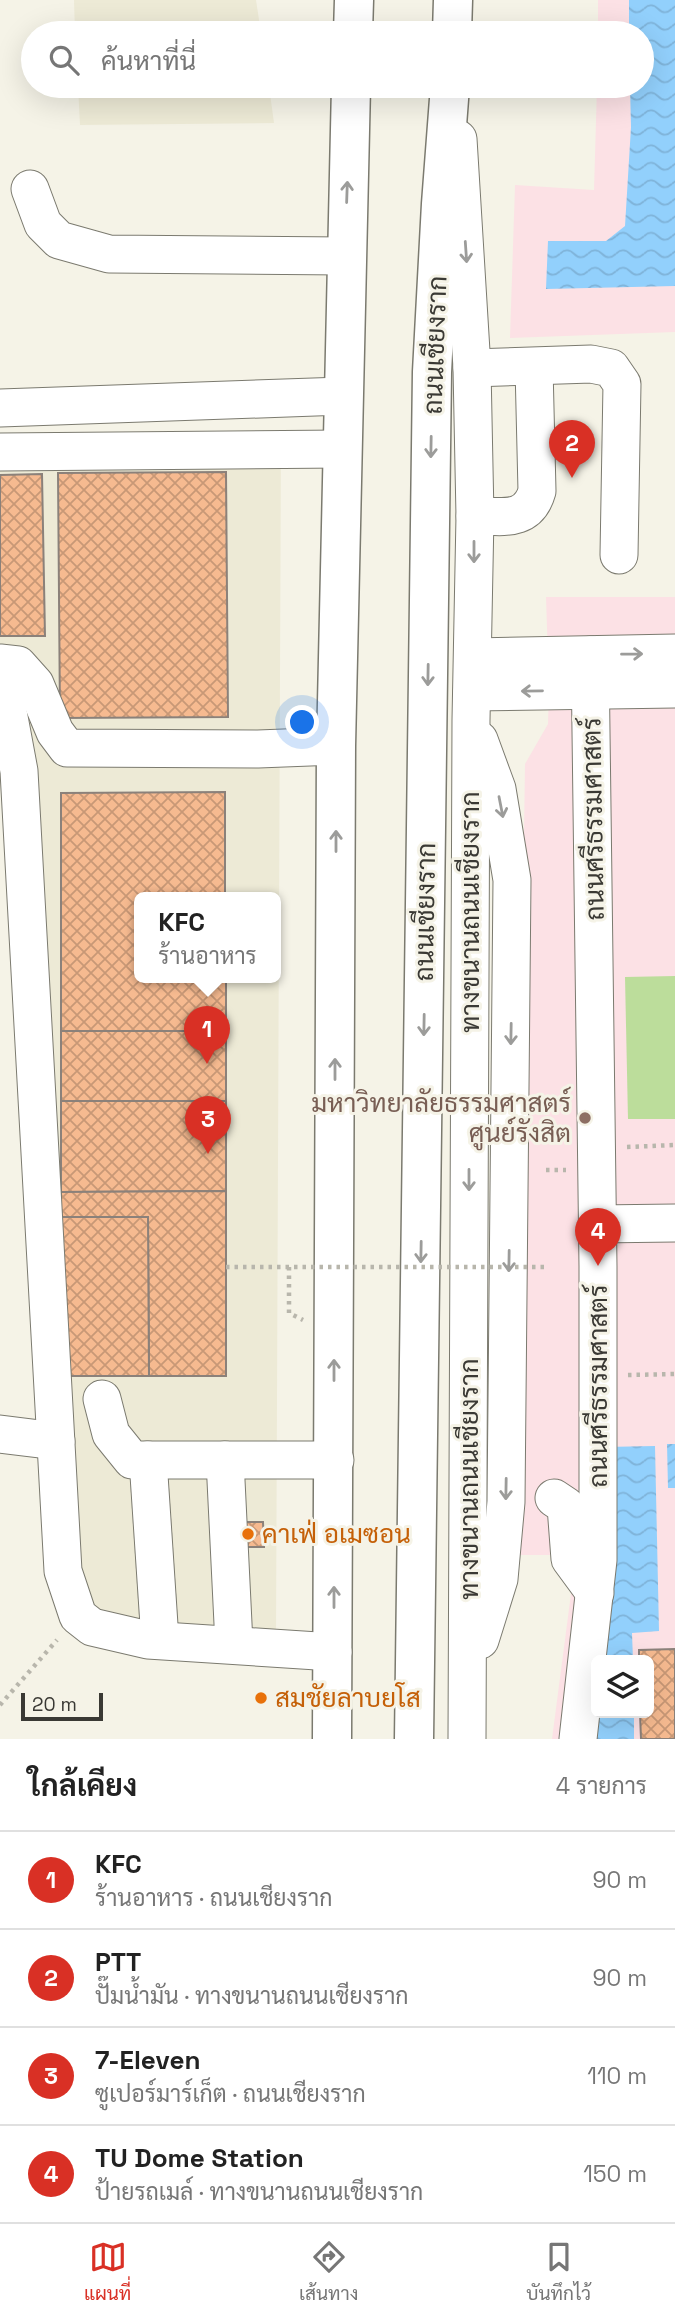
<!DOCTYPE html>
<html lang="th">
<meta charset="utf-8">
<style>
body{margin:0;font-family:"Space Grotesk",Sarabun,sans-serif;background:#f6f6f6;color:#222}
.controls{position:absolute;right:21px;bottom:21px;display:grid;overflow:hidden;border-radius:10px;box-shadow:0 7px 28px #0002}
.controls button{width:63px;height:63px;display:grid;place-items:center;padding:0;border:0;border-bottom:2px solid #e0e0e0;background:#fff;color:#222;font:35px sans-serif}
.scale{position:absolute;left:21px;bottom:18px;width:82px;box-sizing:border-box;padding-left:7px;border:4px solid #3a3934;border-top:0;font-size:19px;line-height:24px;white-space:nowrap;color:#3a3934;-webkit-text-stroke:5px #f5f3e7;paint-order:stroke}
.you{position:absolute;left:303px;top:723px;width:24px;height:24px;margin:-18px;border:5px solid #fff;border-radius:50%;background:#1a73e8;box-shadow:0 0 0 10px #1a73e833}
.badge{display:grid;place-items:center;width:46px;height:46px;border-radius:50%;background:#d93025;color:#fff;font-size:23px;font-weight:700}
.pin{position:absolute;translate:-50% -58px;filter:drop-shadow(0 2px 4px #0008)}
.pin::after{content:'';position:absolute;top:37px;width:24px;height:21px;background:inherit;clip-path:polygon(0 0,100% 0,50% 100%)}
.popup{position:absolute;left:134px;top:892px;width:147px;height:91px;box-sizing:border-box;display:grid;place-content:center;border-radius:10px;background:#fff;filter:drop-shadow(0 2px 5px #0005);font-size:23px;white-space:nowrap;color:#767676}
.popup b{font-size:26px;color:#222}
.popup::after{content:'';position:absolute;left:50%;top:100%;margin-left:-14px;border:14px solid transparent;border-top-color:#fff}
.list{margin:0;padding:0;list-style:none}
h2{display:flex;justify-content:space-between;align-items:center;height:91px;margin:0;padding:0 28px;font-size:30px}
h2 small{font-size:23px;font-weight:400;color:#767676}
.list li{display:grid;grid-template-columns:46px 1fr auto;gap:21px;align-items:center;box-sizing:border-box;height:98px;padding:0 28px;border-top:2px solid #e0e0e0}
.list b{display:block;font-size:26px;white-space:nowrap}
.list p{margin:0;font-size:23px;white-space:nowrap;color:#767676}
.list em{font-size:23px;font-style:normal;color:#767676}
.icon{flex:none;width:38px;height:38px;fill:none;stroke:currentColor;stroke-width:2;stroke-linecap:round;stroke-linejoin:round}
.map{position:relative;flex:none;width:675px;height:1739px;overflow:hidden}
.search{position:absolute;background:#fff;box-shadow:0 7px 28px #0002;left:21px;right:21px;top:21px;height:77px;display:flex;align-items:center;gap:18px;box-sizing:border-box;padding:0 24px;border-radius:38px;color:#767676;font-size:26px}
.sheet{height:483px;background:#fff}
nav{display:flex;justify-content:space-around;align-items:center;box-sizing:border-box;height:98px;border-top:2px solid #e0e0e0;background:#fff;font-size:19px;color:#767676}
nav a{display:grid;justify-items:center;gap:4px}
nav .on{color:#d93025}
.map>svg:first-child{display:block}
.built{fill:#edead6;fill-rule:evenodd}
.education{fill:#fce1e5;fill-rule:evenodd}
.green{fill:#bcdd9b}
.water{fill:url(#water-waves)}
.building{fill:url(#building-cross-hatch);stroke:#8b817a;stroke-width:2}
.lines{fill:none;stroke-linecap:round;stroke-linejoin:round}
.minor-casing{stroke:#7b7a6f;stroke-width:39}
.major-casing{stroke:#7b7a6f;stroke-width:41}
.path{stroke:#b8b6ac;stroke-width:4.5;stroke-dasharray:3.5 5;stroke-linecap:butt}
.minor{stroke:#fff;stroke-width:37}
.major{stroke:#fff;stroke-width:38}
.path-bridge{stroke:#b8b6ac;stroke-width:4.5;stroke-dasharray:3.5 5;stroke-linecap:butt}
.oneway{stroke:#9c9c9a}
.education-dot{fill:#8d6e63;stroke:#f5f3e7;stroke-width:2.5}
.food-dot{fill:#e8710a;stroke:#f5f3e7;stroke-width:2.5}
.labels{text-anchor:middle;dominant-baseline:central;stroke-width:6;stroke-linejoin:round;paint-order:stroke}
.street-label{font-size:26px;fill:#3a3934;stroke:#f5f3e7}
.education-label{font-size:26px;fill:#785e54;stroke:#f5f3e7;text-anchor:end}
.food-label{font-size:26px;fill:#c56008;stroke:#f5f3e7;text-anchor:start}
</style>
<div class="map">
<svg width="675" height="1739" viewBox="0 0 675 1739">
<defs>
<pattern id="water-waves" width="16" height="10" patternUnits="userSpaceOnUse" patternTransform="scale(1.75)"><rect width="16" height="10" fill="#92d0fc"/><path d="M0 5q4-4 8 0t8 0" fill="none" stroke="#7fb3d9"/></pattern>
<pattern id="building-cross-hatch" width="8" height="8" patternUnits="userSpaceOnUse" patternTransform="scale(1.75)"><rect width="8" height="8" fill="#f6ba90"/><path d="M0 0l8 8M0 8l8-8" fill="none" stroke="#c89876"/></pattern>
</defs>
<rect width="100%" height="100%" fill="#f5f3e7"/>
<g class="built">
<polygon points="74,0 256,0 261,33 75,33"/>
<polygon points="78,86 269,86 274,123 80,125"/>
<path d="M281,436L276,1639L96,1626L63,1578L0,680V443ZM139,898H275V978H139Z"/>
</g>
<g class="education">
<polygon points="598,0 675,0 675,332 510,338 515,185 594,190 597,86 642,86 642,33 598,33"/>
<path d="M546,597H675V1739H552L572,1586L552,1555H514L525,764L548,724L549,690ZM596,1660H649V1713H596Z"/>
</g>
<polygon class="green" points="675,976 675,1119 628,1119 625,977"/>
<g class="water">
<polygon points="629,0 675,0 675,286 546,289 548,241 606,241 625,226 631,127 630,86 642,86 642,33 629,33"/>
<polygon points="667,1444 675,1444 675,1488 668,1488"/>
<polygon points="655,1446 659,1631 632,1633 633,1660 596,1660 596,1713 634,1713 634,1739 584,1739 604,1447"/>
</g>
<g class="building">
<polygon points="226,472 228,717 60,718 58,473"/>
<polygon points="42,474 45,636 0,636 0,475"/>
<polygon points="225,792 225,898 139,898 139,978 226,978 226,1031 61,1031 61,793"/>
<rect x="61" y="1031" width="165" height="70"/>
<polygon points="61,1101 226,1101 226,1191 61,1192"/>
<polygon points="226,1191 226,1376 149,1376 148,1217 61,1217 61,1192"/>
<polygon points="61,1217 148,1217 149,1376 62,1376"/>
<polygon points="232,1522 263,1522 264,1547 233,1547"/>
<polygon points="675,1649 675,1739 641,1739 640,1713 649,1713 649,1660 639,1660 639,1650"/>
</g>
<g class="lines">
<g class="minor-casing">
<g id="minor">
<polyline points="458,139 472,368 475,516 471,720 467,1739"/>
<polyline points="30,189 43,224 59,240 109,254 345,256"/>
<polyline points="472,368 591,364 611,368 622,384 619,555"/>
<polyline points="0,408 343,396"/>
<polyline points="0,452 342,449"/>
<path d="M475,516C502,516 528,523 537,491L534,367"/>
<polyline points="473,657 675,653"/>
<polyline points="0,663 18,665 35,684 55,732 67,748 258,749 336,746"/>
<polyline points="472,692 675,689"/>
<polyline points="0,695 6,701 19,771 63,1571 78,1616 92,1627 148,1640 333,1652"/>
<polyline points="479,740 497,789 512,880 506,1502 499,1579 480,1640"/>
<polyline points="597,1224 675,1223"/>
<polyline points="102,1399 111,1434 132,1460 335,1460"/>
<polyline points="0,1434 56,1441"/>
<polyline points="148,1460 160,1640"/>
<polyline points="225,1460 234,1644"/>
<polyline points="554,1498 566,1506 570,1559 595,1593"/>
<polyline points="578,1739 598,1560 598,1266 590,655"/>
</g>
</g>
<g class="major-casing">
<g id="major">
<polyline points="353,33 354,0"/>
<polyline points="452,33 453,0"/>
<polyline points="332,1739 336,746 351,86"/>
<polyline points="414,1739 432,372 441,204 450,86"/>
</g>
</g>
<g class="path">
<polyline points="627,1147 675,1145"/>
<polyline points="546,1170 566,1170"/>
<polyline points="289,1267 289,1313 303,1320"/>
<polyline points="628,1375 675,1374"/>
<polyline points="0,1705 57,1640"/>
</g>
<use href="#minor" class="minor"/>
<use href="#major" class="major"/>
<polyline class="path-bridge" points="226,1267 549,1267"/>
</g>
<defs><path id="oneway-shaft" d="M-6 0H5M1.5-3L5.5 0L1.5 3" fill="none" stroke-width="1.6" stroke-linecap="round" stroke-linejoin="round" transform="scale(1.75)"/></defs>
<g class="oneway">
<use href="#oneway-shaft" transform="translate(347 192) rotate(-88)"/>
<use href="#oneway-shaft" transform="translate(466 252) rotate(86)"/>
<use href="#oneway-shaft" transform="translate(431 447) rotate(91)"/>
<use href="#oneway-shaft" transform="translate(474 552) rotate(90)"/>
<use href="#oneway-shaft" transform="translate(632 654) rotate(-1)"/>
<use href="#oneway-shaft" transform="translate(428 675) rotate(91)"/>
<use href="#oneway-shaft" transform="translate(532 691) rotate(179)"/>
<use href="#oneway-shaft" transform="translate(501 807) rotate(79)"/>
<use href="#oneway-shaft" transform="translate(336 841) rotate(-90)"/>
<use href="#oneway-shaft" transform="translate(424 1025) rotate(91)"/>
<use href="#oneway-shaft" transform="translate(511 1034) rotate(91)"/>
<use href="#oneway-shaft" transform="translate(335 1069) rotate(-90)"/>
<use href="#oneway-shaft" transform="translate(469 1180) rotate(90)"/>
<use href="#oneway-shaft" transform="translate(421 1252) rotate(91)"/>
<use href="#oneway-shaft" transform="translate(509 1261) rotate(91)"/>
<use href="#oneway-shaft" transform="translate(334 1370) rotate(-90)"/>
<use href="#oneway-shaft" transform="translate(506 1489) rotate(91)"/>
<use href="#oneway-shaft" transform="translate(334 1597) rotate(-90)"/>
</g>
<circle class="education-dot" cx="585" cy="1118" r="7"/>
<g class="food-dot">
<circle cx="248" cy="1534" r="7"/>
<circle cx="261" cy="1698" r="7"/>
</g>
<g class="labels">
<g class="street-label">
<text transform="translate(435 345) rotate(-88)">ถนนเชียงราก</text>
<text transform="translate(593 819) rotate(-91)">ถนนศรีธรรมศาสตร์</text>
<text transform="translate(425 912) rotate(-89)">ถนนเชียงราก</text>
<text transform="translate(470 912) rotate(-90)">ทางขนานถนนเชียงราก</text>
<text transform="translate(598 1386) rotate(-90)">ถนนศรีธรรมศาสตร์</text>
<text transform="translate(469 1479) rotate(-90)">ทางขนานถนนเชียงราก</text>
</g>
<g class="education-label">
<text x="571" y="1103">มหาวิทยาลัยธรรมศาสตร์<tspan x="571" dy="30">ศูนย์รังสิต</tspan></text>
</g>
<g class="food-label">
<text x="262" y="1534">คาเฟ่ อเมซอน</text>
<text x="275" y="1698">สมชัยลาบยโส</text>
</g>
</g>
</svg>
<div class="controls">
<button><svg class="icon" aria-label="layers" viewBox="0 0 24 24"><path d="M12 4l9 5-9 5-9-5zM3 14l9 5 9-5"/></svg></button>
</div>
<div class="scale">20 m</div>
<div class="you"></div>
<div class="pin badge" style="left:207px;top:1064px">1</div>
<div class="popup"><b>KFC</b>ร้านอาหาร</div>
<div class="pin badge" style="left:572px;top:478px">2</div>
<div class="pin badge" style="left:208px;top:1154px">3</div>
<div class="pin badge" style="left:598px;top:1266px">4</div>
<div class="search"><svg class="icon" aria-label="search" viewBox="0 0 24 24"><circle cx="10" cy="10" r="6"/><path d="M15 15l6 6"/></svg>ค้นหาที่นี่</div>
</div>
<section class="sheet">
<h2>ใกล้เคียง<small>4 รายการ</small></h2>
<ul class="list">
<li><span class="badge">1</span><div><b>KFC</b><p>ร้านอาหาร · ถนนเชียงราก</p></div><em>90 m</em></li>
<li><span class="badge">2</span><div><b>PTT</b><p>ปั๊มน้ำมัน · ทางขนานถนนเชียงราก</p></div><em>90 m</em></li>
<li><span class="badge">3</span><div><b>7-Eleven</b><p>ซูเปอร์มาร์เก็ต · ถนนเชียงราก</p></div><em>110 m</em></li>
<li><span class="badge">4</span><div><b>TU Dome Station</b><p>ป้ายรถเมล์ · ทางขนานถนนเชียงราก</p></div><em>150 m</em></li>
</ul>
</section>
<nav>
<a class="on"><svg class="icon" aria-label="map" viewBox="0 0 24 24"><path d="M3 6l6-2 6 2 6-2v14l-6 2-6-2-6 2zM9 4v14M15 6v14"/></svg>แผนที่</a>
<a><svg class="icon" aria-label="directions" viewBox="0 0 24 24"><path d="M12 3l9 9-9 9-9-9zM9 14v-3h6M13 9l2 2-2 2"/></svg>เส้นทาง</a>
<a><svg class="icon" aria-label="saved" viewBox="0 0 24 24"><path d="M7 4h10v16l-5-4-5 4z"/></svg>บันทึกไว้</a>
</nav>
